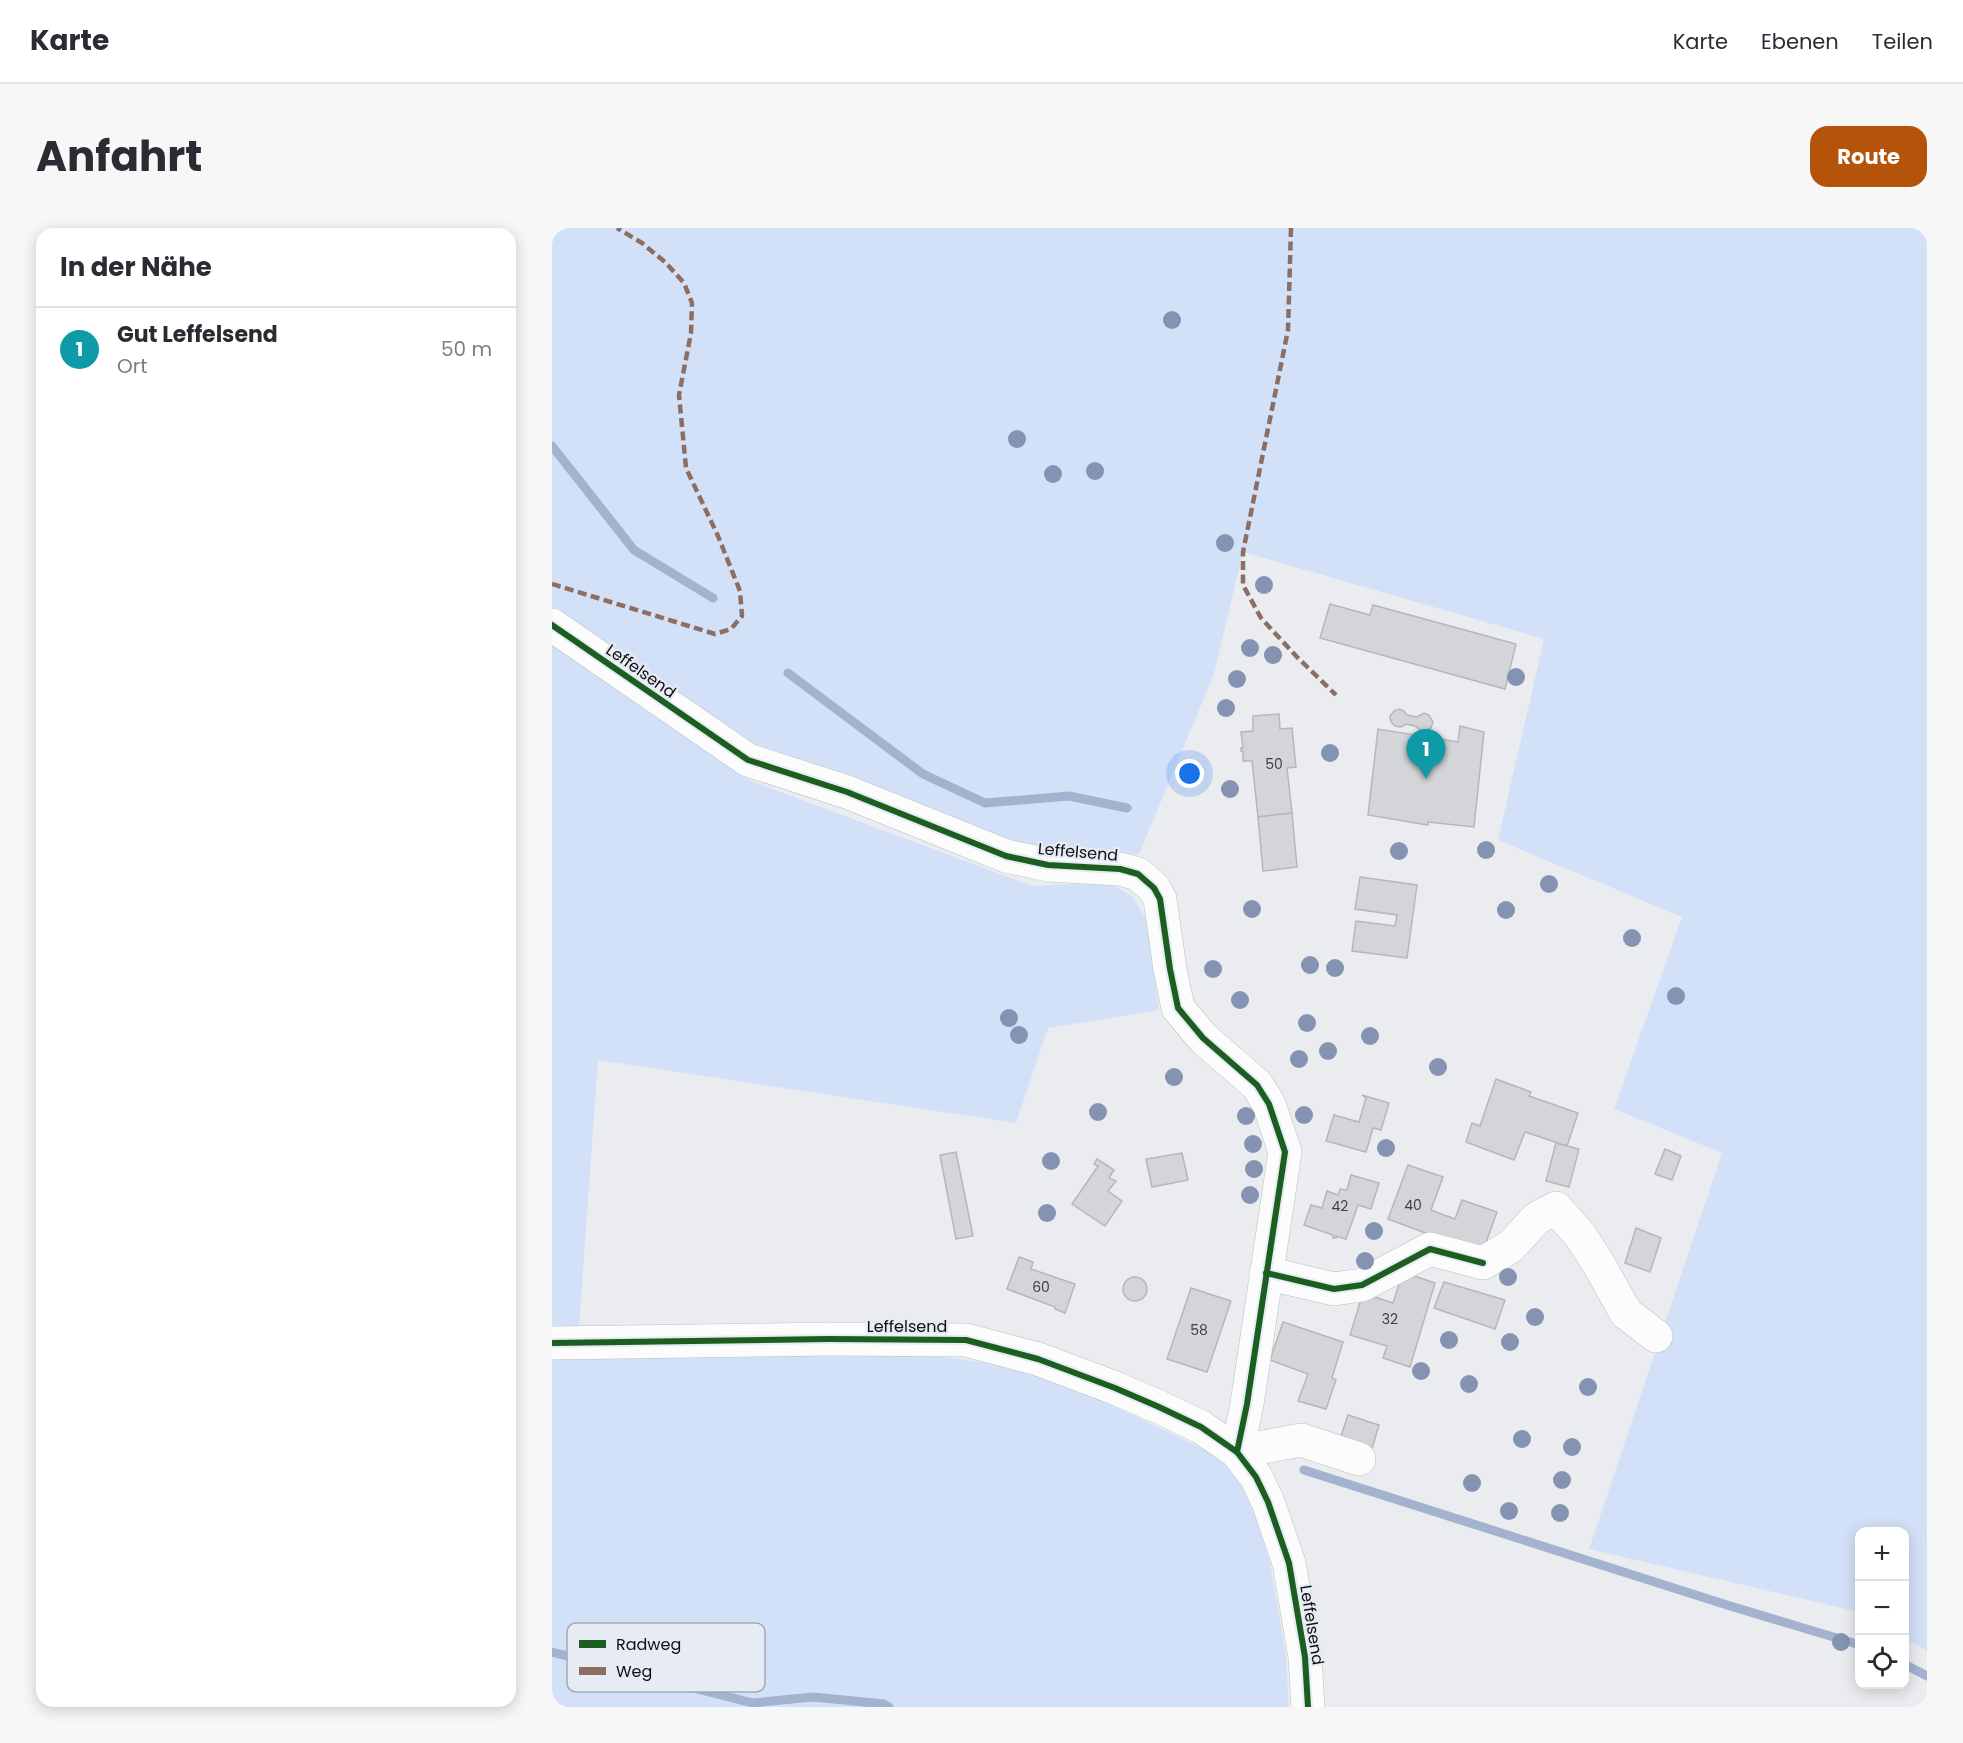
<!DOCTYPE html>
<html lang="de">
<meta charset="utf-8">
<style>
body{margin:0;font-family:Poppins,sans-serif;background:#f7f7f7;color:#2b2b33}
.controls{position:absolute;right:18px;bottom:18px;display:grid;overflow:hidden;border-radius:12px;box-shadow:0 3px 15px #0003}
.controls button{width:54px;height:54px;display:grid;place-items:center;padding:0;border:0;border-bottom:2px solid #e1e1e2;background:#fff;color:#2b2b33;font:30px sans-serif}
.you{position:absolute;left:638px;top:546px;width:21px;height:21px;margin:-15px;border:4px solid #fff;border-radius:50%;background:#1a73e8;box-shadow:0 0 0 9px #1a73e833}
.badge{display:grid;place-items:center;width:39px;height:39px;border-radius:50%;background:#b45309;color:#fff;font-size:20px;font-weight:700}
.pin{position:absolute;translate:-50% -50px;filter:drop-shadow(0 2px 3px #0008)}
.pin::after{content:'';position:absolute;top:32px;width:21px;height:18px;background:inherit;clip-path:polygon(0 0,100% 0,50% 100%)}
.list{margin:0;padding:0;list-style:none}
h2{display:flex;justify-content:space-between;align-items:center;height:78px;margin:0;padding:0 24px;font-size:26px}
h2 small{font-size:20px;font-weight:400;color:#7c7c81}
.list li{display:grid;grid-template-columns:39px 1fr auto;gap:18px;align-items:center;box-sizing:border-box;height:84px;padding:0 24px;border-top:2px solid #e1e1e2}
.list b{display:block;font-size:22px;white-space:nowrap}
.list p{margin:0;font-size:20px;white-space:nowrap;color:#7c7c81}
.list em{font-size:20px;font-style:normal;color:#7c7c81}
.icon{flex:none;width:33px;height:33px;fill:none;stroke:currentColor;stroke-width:2;stroke-linecap:round;stroke-linejoin:round}
.map{position:relative;flex:none;width:1375px;height:1479px;overflow:hidden;border-radius:18px}
header{display:flex;align-items:center;gap:36px;box-sizing:border-box;height:84px;padding:0 30px;background:#fff;border-bottom:2px solid #e1e1e2}
header strong{font-size:28px}
nav{display:flex;gap:33px;margin-inline-start:auto;font-size:21px}
.intro{display:flex;align-items:center;justify-content:space-between;box-sizing:border-box;height:144px;padding:0 36px}
h1{margin:0;font-size:42px}
.button{padding:15px 27px;border-radius:18px;background:#b45309;color:#fff;font-size:21px;font-weight:700}
main{display:flex;gap:36px;padding:0 36px}
aside{flex:1;background:#fff;border-radius:18px;box-shadow:0 3px 15px #0003}
.map>svg:first-child{display:block}
.green{fill:#d3e1f8}
.lines{fill:none;stroke-linecap:round;stroke-linejoin:round}
.stream{stroke:#a3b3cf;stroke-width:9}
.building{fill:#d3d5d8;stroke:#b5b7ba;stroke-width:1.5}
.minor-casing{stroke:#bdbfc2;stroke-width:34}
.minor{stroke:#fcfcfd;stroke-width:33}
.quiet{stroke:#8d6e63;stroke-width:4.5;stroke-dasharray:9 4.5;stroke-linecap:butt}
.cycleway-casing{stroke:#e6ebf4;stroke-width:10}
.cycleway{stroke:#1b5e20;stroke-width:6}
.tree{fill:#8393b1}
.labels{text-anchor:middle;dominant-baseline:central;stroke-width:4.5;stroke-linejoin:round;paint-order:stroke}
.number-label{font-size:14px;fill:#3f4044}
.street-label{font-size:16px;fill:#0e0f12;stroke:#e6ebf4}
.key{fill:#e6ebf4;stroke:#a5a9b0;stroke-width:1.5}
.key-label{font-size:16px;fill:#0e0f12}
</style>
<header>
<strong>Karte</strong>
<nav><a>Karte</a><a>Ebenen</a><a>Teilen</a></nav>
</header>
<div class="intro"><h1>Anfahrt</h1><a class="button">Route</a></div>
<main>
<aside>
<h2>In der Nähe<small></small></h2>
<ul class="list">
<li><span class="badge" style="background:#0f9aa8">1</span><div><b>Gut Leffelsend</b><p>Ort</p></div><em>50 m</em></li>
</ul>
</aside>
<div class="map">
<svg width="1375" height="1479" viewBox="0 0 1375 1479">
<rect width="100%" height="100%" fill="#eaecf0"/>
<g class="green">
<polygon points="0,0 1375,0 1375,1423 1353,1410 1352,1304 1308,1304 1307,1384 1037,1321 1170,925 1062,881 1130,689 946,612 992,411 691,324 662,446 587,626 521,629 458,620 200,520 168,492 152,518 199,553 480,658 556,654 581,669 594,691 607,782 496,800 464,895 46,832 27,1099 0,1099"/>
<polygon points="278,1126 393,1129 465,1139 547,1171 670,1230 696,1263 718,1335 734,1428 737,1479 0,1479 0,1127"/>
</g>
<g class="lines">
<g class="stream">
<polyline points="0,218 82,322 161,370"/>
<polyline points="236,445 371,546 433,575 517,568 575,580"/>
<polyline points="752,1242 1175,1377 1308,1417"/>
<polyline points="0,1424 201,1475 261,1469 332,1476 337,1479"/>
<polyline points="1352,1436 1375,1448"/>
</g>
</g>
<g class="building">
<polygon points="778,376 818,387 821,377 964,416 953,461 768,410"/>
<polygon points="847,481 852,483 855,487 865,489 872,485 877,487 881,494 879,500 871,504 863,498 854,496 849,499 843,498 839,494 838,488 842,483"/>
<polygon points="727,486 728,501 740,500 744,539 735,540 740,585 706,589 700,533 691,533 691,523 689,523 689,520 691,520 689,504 701,503 701,488"/>
<polygon points="908,498 932,504 922,599 876,594 876,597 816,587 826,501 906,514"/>
<polygon points="740,585 745,639 711,643 706,589"/>
<polygon points="808,649 865,657 855,730 800,723 804,693 843,698 845,687 803,681"/>
<polygon points="944,851 979,864 977,868 1026,885 1015,918 973,904 962,932 914,914 920,895 928,898"/>
<polygon points="810,867 837,875 829,902 821,900 814,924 774,913 782,887 807,894 814,870"/>
<polygon points="1004,915 1027,921 1017,959 994,953"/>
<polygon points="1113,921 1129,928 1120,952 1103,946"/>
<polygon points="404,924 421,1008 404,1011 388,927"/>
<polygon points="630,925 636,952 600,959 594,931"/>
<polygon points="545,931 562,942 557,950 564,953 556,963 570,973 553,998 520,976 546,938 542,936"/>
<polygon points="856,937 891,949 879,982 903,991 910,972 945,984 930,1026 836,991"/>
<polygon points="799,947 827,955 819,981 806,977 794,1011 784,1008 784,1010 781,1010 781,1007 752,997 759,977 770,980 775,963 786,967 788,961 795,962"/>
<polygon points="1084,1000 1109,1010 1098,1044 1073,1035"/>
<polygon points="467,1029 481,1034 479,1041 523,1056 513,1085 503,1081 503,1079 455,1061"/>
<polygon points="851,1044 883,1055 858,1139 831,1130 835,1118 798,1107 811,1065 841,1075"/>
<circle cx="583" cy="1061" r="12"/>
<polygon points="892,1054 953,1072 943,1101 882,1080"/>
<polygon points="639,1060 679,1073 655,1144 615,1131"/>
<polygon points="731,1094 791,1114 780,1150 784,1152 774,1181 746,1173 756,1146 718,1132"/>
<polygon points="796,1187 827,1197 819,1224 787,1214"/>
</g>
<g class="lines">
<g class="minor-casing">
<g id="minor">
<polyline points="0,397 196,532 295,564 454,628 496,637 568,641 586,646 602,660 608,671 618,741 626,780 651,810 705,857 717,876 733,924 695,1176 685,1224"/>
<polyline points="714,1045 782,1061 810,1057 878,1021 931,1035 958,1019 985,990 1004,980 1028,1007 1046,1035 1074,1085 1104,1108"/>
<polyline points="0,1115 277,1111 414,1112 486,1131 563,1160 607,1179 649,1199 685,1224 704,1249 716,1274 737,1335 753,1429 756,1479"/>
<polyline points="685,1224 749,1212 807,1231"/>
</g>
</g>
<use href="#minor" class="minor"/>
<g class="quiet">
<polyline points="739,0 736,102 691,324 691,357 709,390 745,429 784,467"/>
<polyline points="0,356 163,406 179,401 190,388 188,363 166,308 134,240 127,167 139,105 140,75 132,55 114,35 90,15 65,0"/>
</g>
<g class="cycleway-casing">
<g id="cycleway">
<polyline points="0,397 196,532 295,564 454,628 496,637 568,641 586,646 602,660 608,671 618,741 626,780 651,810 705,857 717,876 733,924 695,1176 685,1224"/>
<polyline points="714,1045 782,1061 810,1057 878,1021 931,1035"/>
<polyline points="0,1115 277,1111 414,1112 486,1131 563,1160 607,1179 649,1199 685,1224 704,1249 716,1274 737,1335 753,1429 756,1479"/>
</g>
</g>
<use href="#cycleway" class="cycleway"/>
</g>
<g class="tree">
<circle cx="620" cy="92" r="9"/>
<circle cx="465" cy="211" r="9"/>
<circle cx="543" cy="243" r="9"/>
<circle cx="501" cy="246" r="9"/>
<circle cx="673" cy="315" r="9"/>
<circle cx="712" cy="357" r="9"/>
<circle cx="698" cy="420" r="9"/>
<circle cx="721" cy="427" r="9"/>
<circle cx="964" cy="449" r="9"/>
<circle cx="685" cy="451" r="9"/>
<circle cx="674" cy="480" r="9"/>
<circle cx="778" cy="525" r="9"/>
<circle cx="642" cy="542" r="9"/>
<circle cx="678" cy="561" r="9"/>
<circle cx="934" cy="622" r="9"/>
<circle cx="847" cy="623" r="9"/>
<circle cx="997" cy="656" r="9"/>
<circle cx="700" cy="681" r="9"/>
<circle cx="954" cy="682" r="9"/>
<circle cx="1080" cy="710" r="9"/>
<circle cx="758" cy="737" r="9"/>
<circle cx="783" cy="740" r="9"/>
<circle cx="661" cy="741" r="9"/>
<circle cx="1124" cy="768" r="9"/>
<circle cx="688" cy="772" r="9"/>
<circle cx="457" cy="790" r="9"/>
<circle cx="755" cy="795" r="9"/>
<circle cx="467" cy="807" r="9"/>
<circle cx="818" cy="808" r="9"/>
<circle cx="776" cy="823" r="9"/>
<circle cx="747" cy="831" r="9"/>
<circle cx="886" cy="839" r="9"/>
<circle cx="622" cy="849" r="9"/>
<circle cx="546" cy="884" r="9"/>
<circle cx="752" cy="887" r="9"/>
<circle cx="694" cy="888" r="9"/>
<circle cx="701" cy="916" r="9"/>
<circle cx="834" cy="920" r="9"/>
<circle cx="499" cy="933" r="9"/>
<circle cx="702" cy="941" r="9"/>
<circle cx="698" cy="967" r="9"/>
<circle cx="495" cy="985" r="9"/>
<circle cx="822" cy="1003" r="9"/>
<circle cx="813" cy="1033" r="9"/>
<circle cx="956" cy="1049" r="9"/>
<circle cx="983" cy="1089" r="9"/>
<circle cx="897" cy="1112" r="9"/>
<circle cx="958" cy="1114" r="9"/>
<circle cx="869" cy="1143" r="9"/>
<circle cx="917" cy="1156" r="9"/>
<circle cx="1036" cy="1159" r="9"/>
<circle cx="970" cy="1211" r="9"/>
<circle cx="1020" cy="1219" r="9"/>
<circle cx="1010" cy="1252" r="9"/>
<circle cx="920" cy="1255" r="9"/>
<circle cx="957" cy="1283" r="9"/>
<circle cx="1008" cy="1285" r="9"/>
<circle cx="1289" cy="1414" r="9"/>
</g>
<g class="labels">
<g class="number-label">
<text x="722" y="536">50</text>
<text x="861" y="977">40</text>
<text x="788" y="978">42</text>
<text x="489" y="1059">60</text>
<text x="838" y="1091">32</text>
<text x="647" y="1102">58</text>
</g>
<g class="street-label">
<text transform="translate(89 443) rotate(35)">Leffelsend</text>
<text transform="translate(526 624) rotate(5)">Leffelsend</text>
<text x="355" y="1098">Leffelsend</text>
<text transform="translate(760 1397) rotate(81)">Leffelsend</text>
</g>
</g>
<rect x="15" y="1395" width="198" height="69" rx="9" class="key"/>
<rect x="27" y="1412" width="27" height="8" fill="#1b5e20"/>
<rect x="27" y="1439" width="27" height="8" fill="#8d6e63"/>
<g class="key-label">
<text x="64" y="1422">Radweg</text>
<text x="64" y="1449">Weg</text>
</g>
</svg>
<div class="controls">
<button>+</button>
<button>−</button>
<button><svg class="icon" aria-label="locate" viewBox="0 0 24 24"><circle cx="12" cy="12" r="6"/><path d="M12 2v4M12 18v4M2 12h4M18 12h4"/></svg></button>
</div>
<div class="you"></div>
<div class="pin badge" style="left:874px;top:551px;background:#0f9aa8">1</div>
</div>
</main>
